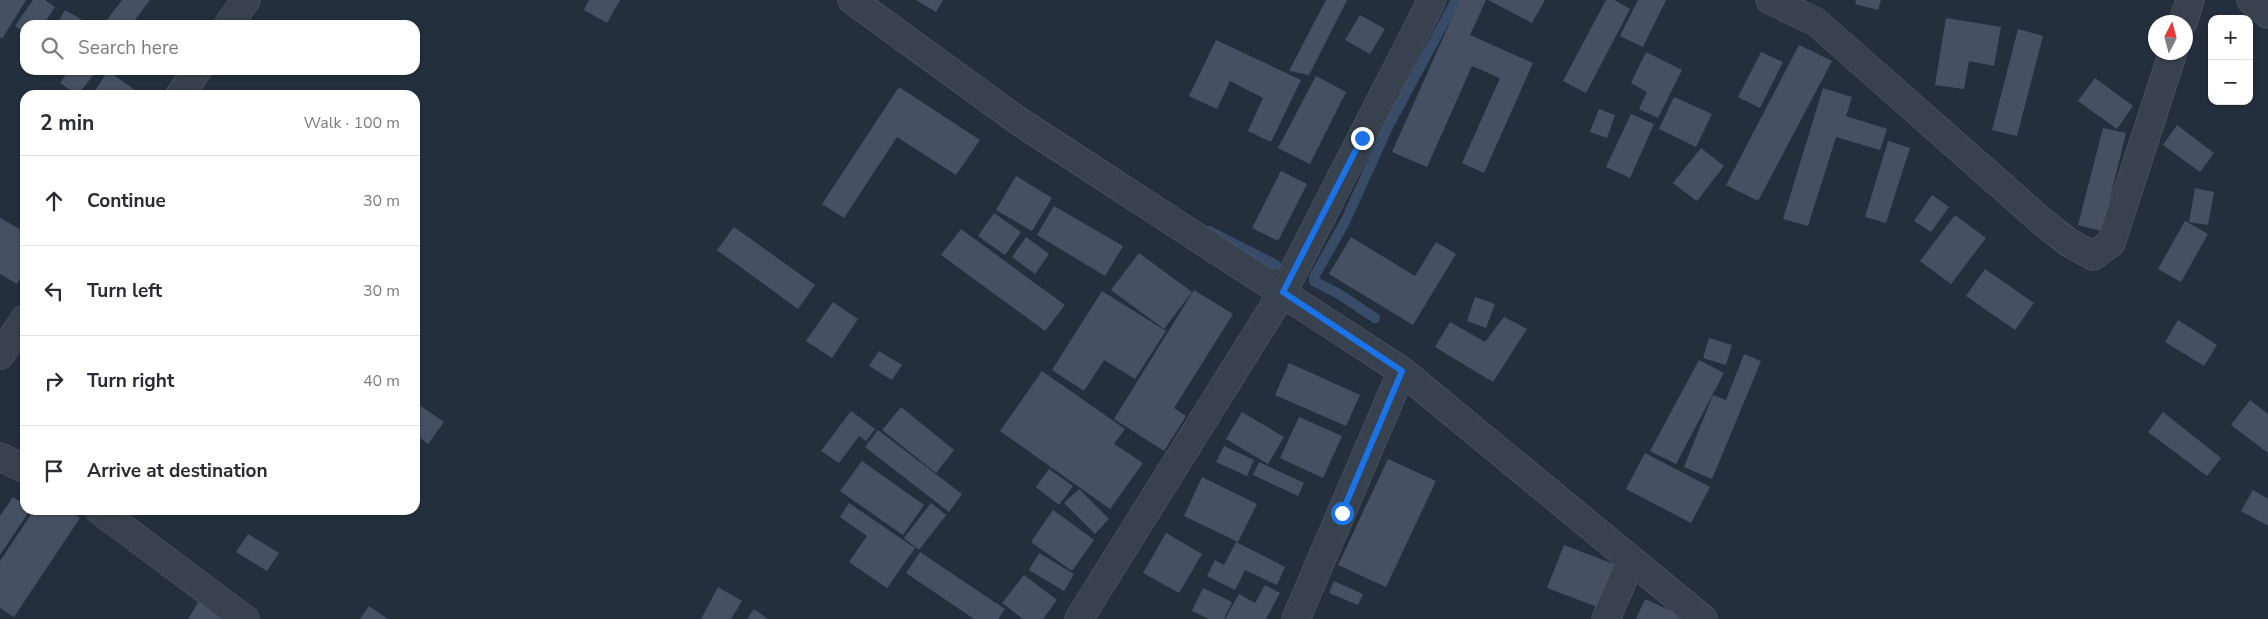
<!DOCTYPE html>
<meta charset="utf-8">
<style>
body{margin:0;font-family:"Nunito Sans",sans-serif;background:#f2f2f3;color:#2b2b33}
.controls{position:absolute;right:15px;top:15px;display:grid;overflow:hidden;border-radius:10px;box-shadow:0 1px 4px #0004}
.controls button{width:45px;height:45px;display:grid;place-items:center;padding:0;border:0;border-bottom:1px solid #e1e1e2;background:#fff;color:#2b2b33;font:25px sans-serif}
.compass{position:absolute;left:2148px;top:15px;width:45px;height:45px;border-radius:50%;background:#fff;box-shadow:0 1px 4px #0004;rotate:6deg}
.stop{position:absolute;width:15px;height:15px;margin:-11px;border:4px solid #1a73e8;border-radius:50%;background:#fff}
.stop.end{background:#1a73e8;border-color:#fff;box-shadow:0 1px 5px #0008}
.list{margin:0;padding:0;list-style:none}
h2{display:flex;justify-content:space-between;align-items:center;height:65px;margin:0;padding:0 20px;font-size:21px}
h2 small{font-size:16px;font-weight:400;color:#7c7c81}
.list li{display:grid;grid-template-columns:32px 1fr auto;gap:15px;align-items:center;box-sizing:border-box;height:90px;padding:0 20px;border-top:1px solid #e1e1e2}
.list b{display:block;font-size:19px;white-space:nowrap}
.list em{font-size:16px;font-style:normal;color:#7c7c81}
.icon{flex:none;width:28px;height:28px;fill:none;stroke:currentColor;stroke-width:2;stroke-linecap:round;stroke-linejoin:round}
.map{position:relative;flex:none;width:2268px;height:619px;overflow:hidden}
.search{position:absolute;background:#fff;box-shadow:0 1px 4px #0004;left:20px;top:20px;width:400px;height:55px;display:flex;align-items:center;gap:12px;box-sizing:border-box;padding:0 18px;border-radius:15px;color:#7c7c81;font-size:19px}
.panel{position:absolute;background:#fff;box-shadow:0 1px 4px #0004;left:20px;top:90px;width:400px;height:425px;border-radius:15px}
.map>svg:first-child{display:block}
.lines{fill:none;stroke-linecap:round;stroke-linejoin:round}
.stream{stroke:#394c67;stroke-width:10}
.building{fill:#455162}
.minor-casing{stroke:#565f6c;stroke-width:29}
.minor{stroke:#38414e;stroke-width:28}
.route{stroke:#1a73e8;stroke-width:6}
</style>
<div class="map">
<svg width="2268" height="619" viewBox="0 0 2268 619">
<rect width="100%" height="100%" fill="#242f3e"/>
<g class="lines">
<g class="stream">
<polyline points="1209,231 1276,265"/>
<polyline points="1314,277 1345,222 1388,127 1456,0"/>
<polyline points="1314,281 1339,294 1375,318"/>
</g>
</g>
<g class="building">
<polygon points="0,0 26,0 2,39 0,37"/>
<polygon points="33,0 45,0 55,7 43,25 25,25 25,33 15,26"/>
<polygon points="122,0 150,0 131,25 103,25"/>
<polygon points="589,0 620,0 607,23 584,10"/>
<polygon points="916,0 943,0 936,12"/>
<polygon points="1326,0 1347,0 1309,75 1289,71"/>
<polygon points="1460,0 1486,0 1470,35 1533,63 1484,173 1462,163 1500,78 1472,66 1427,167 1392,152"/>
<polygon points="1488,0 1545,0 1532,23"/>
<polygon points="1606,0 1614,0 1630,9 1586,93 1563,81"/>
<polygon points="1638,0 1666,0 1643,47 1620,36"/>
<polygon points="1856,0 1881,0 1878,10 1855,4"/>
<polygon points="65,10 86,22 85,25 56,25"/>
<polygon points="1360,15 1385,29 1370,54 1345,40"/>
<polygon points="1946,18 2001,27 1994,66 1969,61 1964,89 1935,85"/>
<polygon points="2018,29 2043,36 2017,136 1992,130"/>
<polygon points="1216,40 1301,80 1271,142 1248,131 1263,98 1230,81 1217,109 1189,96"/>
<polygon points="1799,45 1832,61 1758,201 1726,185"/>
<polygon points="1646,52 1682,70 1658,118 1639,109 1647,92 1631,83"/>
<polygon points="1761,52 1783,62 1760,108 1738,97"/>
<polygon points="69,70 97,70 78,95 60,83"/>
<polygon points="108,71 139,93 138,95 92,95"/>
<polygon points="1316,76 1346,92 1310,164 1278,148"/>
<polygon points="2095,78 2133,106 2117,129 2078,101"/>
<polygon points="899,87 980,140 956,175 897,137 844,218 822,204"/>
<polygon points="1823,88 1852,97 1846,116 1887,129 1880,150 1836,137 1808,226 1783,219"/>
<polygon points="1674,97 1712,114 1696,147 1659,129"/>
<polygon points="1599,109 1615,115 1607,138 1590,132"/>
<polygon points="1631,114 1654,124 1630,178 1606,167"/>
<polygon points="2177,125 2214,153 2200,172 2163,145"/>
<polygon points="2103,128 2126,133 2102,231 2078,225"/>
<polygon points="1888,141 1910,148 1886,223 1865,217"/>
<polygon points="1701,148 1724,166 1697,201 1673,183"/>
<polygon points="1281,171 1307,184 1278,241 1252,228"/>
<polygon points="1016,176 1052,198 1032,231 996,210"/>
<polygon points="2195,188 2214,192 2208,225 2189,222"/>
<polygon points="1932,195 1949,207 1931,232 1914,221"/>
<polygon points="1054,206 1123,246 1105,276 1037,235"/>
<polygon points="994,213 1021,232 1005,255 978,236"/>
<polygon points="1955,215 1986,238 1951,284 1920,261"/>
<polygon points="0,218 25,232 25,270 17,284 0,274"/>
<polygon points="2185,221 2208,234 2181,282 2158,269"/>
<polygon points="734,227 815,285 798,309 717,250"/>
<polygon points="961,229 1065,305 1045,331 941,255"/>
<polygon points="1026,237 1049,254 1035,274 1012,257"/>
<polygon points="1351,237 1415,276 1436,242 1456,254 1413,325 1329,274"/>
<polygon points="1139,253 1192,292 1164,329 1111,290"/>
<polygon points="1985,269 2034,303 2015,330 1966,296"/>
<polygon points="1194,290 1233,314 1174,408 1186,416 1164,451 1114,419"/>
<polygon points="1102,291 1166,331 1135,379 1104,360 1084,391 1052,370"/>
<polygon points="1475,297 1495,304 1486,328 1467,321"/>
<polygon points="833,302 858,319 832,358 806,341"/>
<polygon points="1504,317 1527,329 1493,382 1435,347 1450,322 1485,342"/>
<polygon points="2178,320 2217,345 2204,366 2165,342"/>
<polygon points="1709,338 1732,345 1726,365 1703,358"/>
<polygon points="879,351 902,365 892,380 869,366"/>
<polygon points="1744,354 1761,361 1712,479 1684,467 1713,395 1726,400"/>
<polygon points="1699,360 1724,373 1676,464 1650,451"/>
<polygon points="1289,363 1360,395 1346,426 1275,395"/>
<polygon points="1042,371 1125,429 1114,444 1143,463 1110,509 1000,431"/>
<polygon points="2250,400 2268,414 2268,453 2231,425"/>
<polygon points="415,402 444,422 428,444 415,434"/>
<polygon points="901,407 954,450 936,473 882,430"/>
<polygon points="851,411 875,429 866,441 859,436 839,463 821,451"/>
<polygon points="1242,412 1284,437 1268,464 1226,439"/>
<polygon points="2163,412 2221,458 2207,476 2148,432"/>
<polygon points="1299,417 1342,436 1323,478 1280,458"/>
<polygon points="878,430 962,494 949,512 865,447"/>
<polygon points="1224,446 1254,460 1247,476 1216,462"/>
<polygon points="1645,453 1710,487 1691,523 1626,489"/>
<polygon points="1388,459 1436,481 1386,587 1338,565"/>
<polygon points="862,461 924,505 903,535 840,491"/>
<polygon points="1259,462 1304,483 1298,496 1253,475"/>
<polygon points="1049,469 1073,486 1059,505 1036,487"/>
<polygon points="1202,477 1257,504 1238,542 1184,516"/>
<polygon points="1079,489 1109,519 1095,534 1064,503"/>
<polygon points="2253,490 2268,499 2268,526 2241,511"/>
<polygon points="13,497 25,505 25,510 30,510 0,555 0,516"/>
<polygon points="849,503 915,548 887,588 849,562 867,536 840,517"/>
<polygon points="931,503 946,515 919,550 904,538"/>
<polygon points="34,510 67,510 80,518 14,617 0,608 0,561"/>
<polygon points="1053,510 1094,540 1072,571 1031,542"/>
<polygon points="1166,533 1202,554 1179,593 1143,573"/>
<polygon points="248,534 279,553 267,571 236,552"/>
<polygon points="1236,542 1285,567 1277,585 1245,570 1235,590 1207,576 1215,560 1224,565"/>
<polygon points="1564,545 1616,565 1600,608 1547,588"/>
<polygon points="920,552 1005,609 998,619 974,619 906,573"/>
<polygon points="1039,553 1074,574 1064,591 1029,570"/>
<polygon points="1024,575 1057,600 1043,619 1023,619 1002,603"/>
<polygon points="1334,581 1363,594 1358,605 1329,593"/>
<polygon points="1265,585 1280,593 1266,619 1225,619 1239,594 1255,603"/>
<polygon points="718,587 742,601 731,619 701,619"/>
<polygon points="1203,588 1232,602 1224,619 1209,619 1192,611"/>
<polygon points="1645,599 1680,615 1678,619 1636,619"/>
<polygon points="199,601 227,619 188,619"/>
<polygon points="369,606 388,619 360,619"/>
<polygon points="754,609 768,619 747,619"/>
</g>
<g class="lines">
<g class="minor-casing">
<g id="minor">
<polyline points="852,0 1020,122 1402,371 1703,619"/>
<polyline points="1770,0 1816,22 2045,224 2068,242 2093,256 2111,243 2173,52"/>
<polyline points="2251,0 2268,14"/>
<polyline points="2183,22 2190,0"/>
<polyline points="228,25 246,0"/>
<polyline points="180,95 197,70"/>
<polyline points="0,355 25,319"/>
<polyline points="0,457 25,469"/>
<polyline points="99,510 245,619"/>
<polyline points="1079,619 1283,292 1432,0"/>
<polyline points="1296,619 1402,371"/>
<polyline points="1606,619 1631,561"/>
</g>
</g>
<use href="#minor" class="minor"/>
</g>
<g class="lines">
<polyline class="route" points="1342,513 1402,371 1283,292 1362,138"/>
</g>
</svg>
<div class="controls">
<button>+</button>
<button>−</button>
</div>
<svg class="compass" viewBox="-18 -18 36 36"><path d="M0-13l5 13h-10z" fill="#e53935"/><path d="M0 13l5-13h-10z" fill="#7c7c81"/></svg>
<div class="stop" style="left:1342px;top:513px"></div>
<div class="stop end" style="left:1362px;top:138px"></div>
<div class="search"><svg class="icon" aria-label="search" viewBox="0 0 24 24"><circle cx="10" cy="10" r="6"/><path d="M15 15l6 6"/></svg>Search here</div>
<section class="panel">
<h2>2 min<small>Walk · 100 m</small></h2>
<ul class="list">
<li><svg class="icon" aria-label="ahead" viewBox="0 0 24 24"><path d="M12 20V5M6 11l6-6 6 6"/></svg><div><b>Continue</b></div><em>30 m</em></li>
<li><svg class="icon" aria-label="left" viewBox="0 0 24 24"><path d="M17 20v-9H6M10 6l-5 5 5 5"/></svg><div><b>Turn left</b></div><em>30 m</em></li>
<li><svg class="icon" aria-label="right" viewBox="0 0 24 24"><path d="M7 20v-9h11M14 6l5 5-5 5"/></svg><div><b>Turn right</b></div><em>40 m</em></li>
<li><svg class="icon" aria-label="arrive" viewBox="0 0 24 24"><path d="M6 21V4h12l-3 4 3 4H6"/></svg><div><b>Arrive at destination</b></div></li>
</ul>
</section>
</div>
